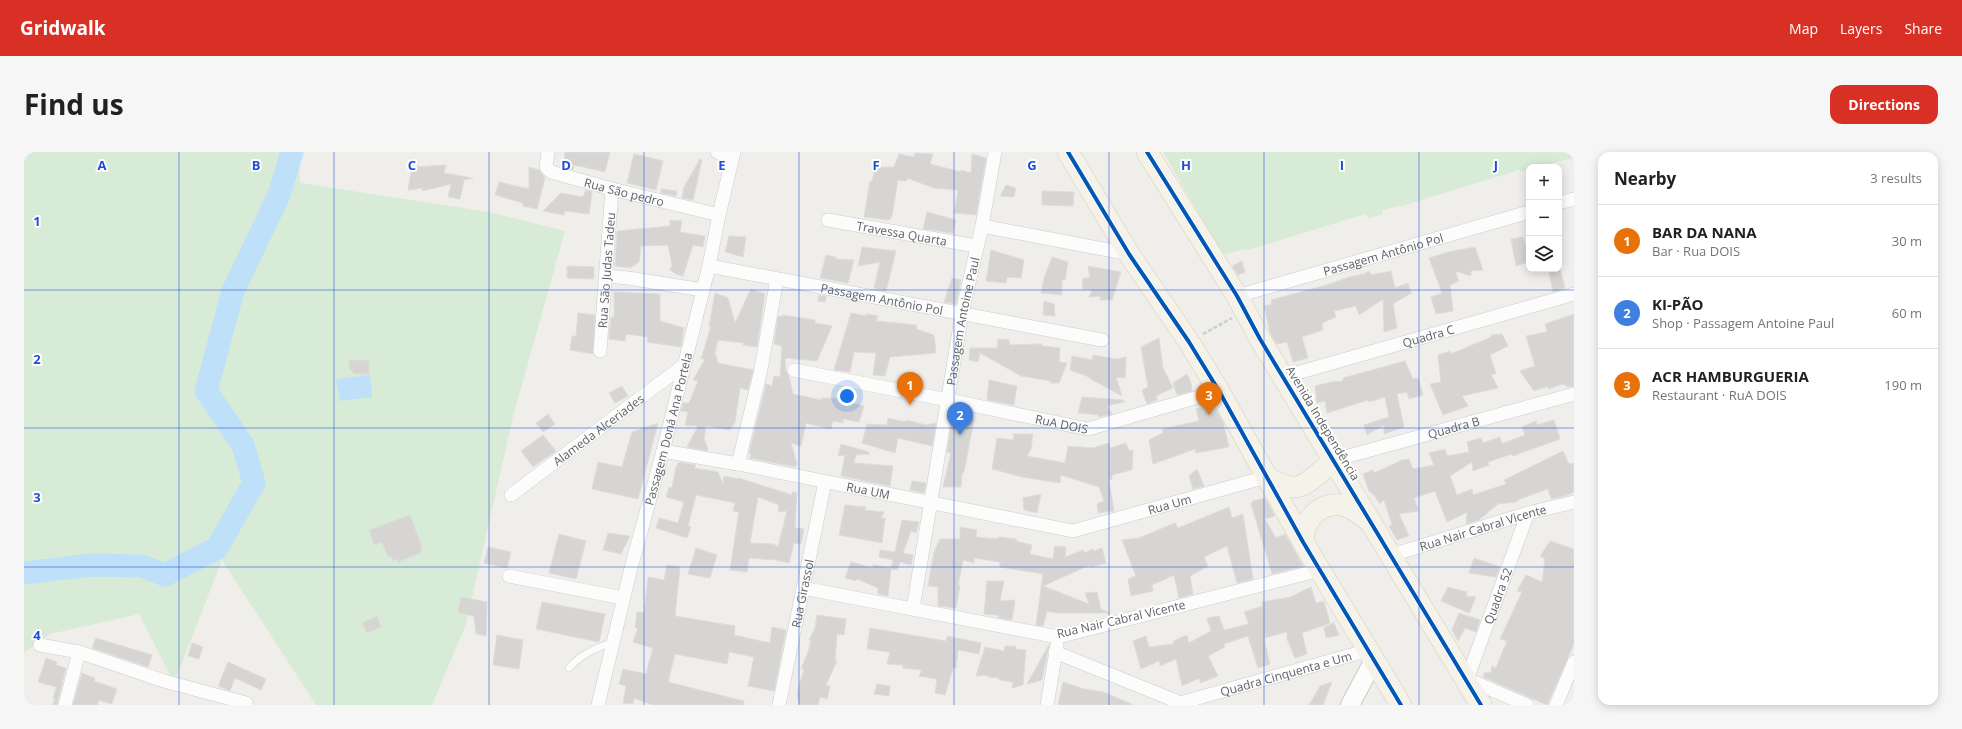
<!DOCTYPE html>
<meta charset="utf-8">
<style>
body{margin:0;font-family:"Open Sans",sans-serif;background:#f6f6f6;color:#202124}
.controls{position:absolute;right:12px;top:12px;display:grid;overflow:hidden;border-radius:8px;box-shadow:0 2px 10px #0003}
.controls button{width:36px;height:36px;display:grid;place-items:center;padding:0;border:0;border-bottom:1px solid #e0e0e0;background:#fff;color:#202124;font:20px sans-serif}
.you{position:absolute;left:823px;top:244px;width:14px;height:14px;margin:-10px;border:3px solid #fff;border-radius:50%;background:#1a73e8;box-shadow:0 0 0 6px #1a73e833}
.badge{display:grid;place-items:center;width:26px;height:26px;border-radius:50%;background:#d93025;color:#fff;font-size:13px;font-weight:700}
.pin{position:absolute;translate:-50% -33px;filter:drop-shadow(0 1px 2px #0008)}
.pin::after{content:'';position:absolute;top:21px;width:14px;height:12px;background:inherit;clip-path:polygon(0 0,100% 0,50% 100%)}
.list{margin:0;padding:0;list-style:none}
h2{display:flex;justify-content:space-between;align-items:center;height:52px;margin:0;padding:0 16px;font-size:17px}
h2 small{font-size:13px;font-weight:400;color:#757577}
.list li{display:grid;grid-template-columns:26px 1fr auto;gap:12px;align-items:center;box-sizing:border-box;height:72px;padding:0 16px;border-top:1px solid #e0e0e0}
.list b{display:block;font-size:15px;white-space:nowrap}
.list p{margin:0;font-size:13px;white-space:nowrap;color:#757577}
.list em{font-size:13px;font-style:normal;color:#757577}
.icon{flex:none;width:22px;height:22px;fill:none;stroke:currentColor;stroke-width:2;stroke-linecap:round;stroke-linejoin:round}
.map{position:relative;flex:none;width:1550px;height:553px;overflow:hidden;border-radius:12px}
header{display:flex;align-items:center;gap:24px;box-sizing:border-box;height:56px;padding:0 20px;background:#d93025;color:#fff}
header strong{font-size:19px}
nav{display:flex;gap:22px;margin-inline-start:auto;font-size:14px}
.intro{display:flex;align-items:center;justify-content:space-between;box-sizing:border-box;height:96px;padding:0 24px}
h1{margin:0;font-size:28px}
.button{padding:10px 18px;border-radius:12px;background:#d93025;color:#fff;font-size:14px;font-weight:700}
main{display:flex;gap:24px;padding:0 24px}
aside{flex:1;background:#fff;border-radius:12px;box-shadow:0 2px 10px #0003}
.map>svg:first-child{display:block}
.green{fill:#d8ebd6}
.water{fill:#bfe0f9}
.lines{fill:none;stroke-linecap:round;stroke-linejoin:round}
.river{stroke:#bfe0f9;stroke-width:23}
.building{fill:#d6d5d3;stroke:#deddd9;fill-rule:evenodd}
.lane-casing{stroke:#cbcccc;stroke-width:8}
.street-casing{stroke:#cbcccc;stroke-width:14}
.secondary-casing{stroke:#cacacb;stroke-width:20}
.primary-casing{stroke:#d7ceb8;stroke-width:22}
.path{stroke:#cacfcc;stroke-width:2.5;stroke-dasharray:4 2;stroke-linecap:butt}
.lane{stroke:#fdfcfc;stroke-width:7}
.street{stroke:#fdfcfc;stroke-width:13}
.secondary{stroke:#fdfcfc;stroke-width:18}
.primary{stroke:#f4f2e9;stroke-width:21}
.cycleway-casing{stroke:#fff;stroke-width:6}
.cycleway{stroke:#0057b8;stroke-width:4}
.grid{fill:none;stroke:#1d4ed8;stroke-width:1;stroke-opacity:0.55}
.labels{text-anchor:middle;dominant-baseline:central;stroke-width:4;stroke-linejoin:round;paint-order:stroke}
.street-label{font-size:12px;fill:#5f6368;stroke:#fff}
.grid-label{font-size:13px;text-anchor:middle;font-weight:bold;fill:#1d4ed8;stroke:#fff;stroke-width:4;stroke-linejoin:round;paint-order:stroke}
</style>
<header>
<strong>Gridwalk</strong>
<nav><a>Map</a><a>Layers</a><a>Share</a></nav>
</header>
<div class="intro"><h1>Find us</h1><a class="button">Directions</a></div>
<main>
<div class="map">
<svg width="1550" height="553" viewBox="0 0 1550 553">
<rect width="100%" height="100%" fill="#efeeea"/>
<g class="green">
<polygon points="0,0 274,0 276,31 465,60 541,79 490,261 442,472 408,553 292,553 198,408 150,531 115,462 26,482 0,501"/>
<polygon points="1139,0 1550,0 1550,6 1520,13 1518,12 1514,13 1515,15 1505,15 1505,18 1498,20 1495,18 1381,53 1358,58 1359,62 1345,66 1341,62 1224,98 1220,97 1199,103"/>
</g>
<polygon class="water" points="346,223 348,245 316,249 312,227"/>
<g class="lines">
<polyline class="river" points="0,421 67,413 118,414 141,423 193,396 230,331 219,293 182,239 209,139 255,43 268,0"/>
</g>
<g class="building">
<polygon points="541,0 586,0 581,20 550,13 549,18 539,15"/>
<polygon points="891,1 909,2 906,12 937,20 937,18 947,21 948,2 962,6 952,63 930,61 934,38 910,36 883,26 883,29 874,28 868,64 865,68 840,65 846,29 848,29 852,15 870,15 875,2 890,5"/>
<polygon points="610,2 639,9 632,38 603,31"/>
<polygon points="676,7 678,8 669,48 658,46 660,35"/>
<polygon points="422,13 420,21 449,26 440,28 436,47 424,45 427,32 398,39 399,36 384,38 388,15"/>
<polygon points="505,15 515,18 521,26 513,57 499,54 499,51 471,43 475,30 505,37"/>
<polygon points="982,33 992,36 990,45 976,44"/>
<polygon points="637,37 653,39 652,44 637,41"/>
<polygon points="562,38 568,40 565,62 541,59 540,63 519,59 537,41 559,45"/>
<polygon points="1018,39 1050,40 1049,54 1018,53"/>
<polygon points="903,60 932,68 929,81 899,77"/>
<polygon points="646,68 658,69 656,80 681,84 679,95 669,93 659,124 652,122 646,118 648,113 644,93 617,94 615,110 606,116 591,114 593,79 646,74"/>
<polygon points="705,84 722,85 719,105 701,100"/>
<polygon points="1499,85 1505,104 1505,110 1492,114 1487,87"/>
<polygon points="838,95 872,99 862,139 850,136 856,110 834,114"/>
<polygon points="1451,95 1459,118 1447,119 1447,124 1431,119 1435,129 1426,133 1429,159 1412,162 1407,145 1418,141 1405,106 1424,100"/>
<polygon points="967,98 1000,108 997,126 983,125 982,131 962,129"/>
<polygon points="802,103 812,105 811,107 830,108 824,131 796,126"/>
<polygon points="1028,105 1044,110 1041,128 1038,128 1038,143 1017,141 1020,126"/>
<polygon points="1218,109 1221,120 1214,123 1208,114"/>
<polygon points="543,114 570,115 570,127 543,126"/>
<polygon points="1064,114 1097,120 1088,148 1076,148 1077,144 1065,145 1068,138 1058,137 1059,126 1066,126"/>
<polygon points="1536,117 1541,136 1529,140 1525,121"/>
<polygon points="1345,119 1347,123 1367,119 1371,136 1384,131 1387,141 1369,152 1373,176 1360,180 1359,147 1335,163 1332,154 1310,159 1312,165 1298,171 1299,178 1278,185 1284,206 1269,210 1263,190 1253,192 1246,181 1240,154 1248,152 1247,148 1306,132 1325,125 1340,122"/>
<polygon points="928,126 937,128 932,152 920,150"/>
<polygon points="727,137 741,142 733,195 719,193 720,191 694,188 691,201 694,211 729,218 724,238 716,236 711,270 706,278 682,274 680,287 684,297 683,299 663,295 674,274 661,273 664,260 657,259 659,251 665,251 674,229 669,228 681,207 677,207 687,174 685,174 691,141 704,146 711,171"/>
<polygon points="590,140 636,142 636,169 660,176 657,195 623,190 624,185 602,182 601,189 585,187 587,165 590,165"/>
<polygon points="795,143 802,144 801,150 794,149"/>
<polygon points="1020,149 1030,152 1031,164 1019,163"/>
<polygon points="554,161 571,163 569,202 546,198 548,184 552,184"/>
<polygon points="827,161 842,164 842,162 854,164 852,169 893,173 892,177 910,183 912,201 866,205 861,224 849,223 852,201 830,200 826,220 810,218"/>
<polygon points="1550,162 1550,234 1544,235 1539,232 1524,237 1524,234 1510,239 1496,219 1511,214 1502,184 1523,180 1521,172"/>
<polygon points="758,163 791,168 791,171 808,174 793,209 761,206 762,220 765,224 769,242 797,248 797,246 806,246 823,248 823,250 840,254 835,270 819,267 819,271 809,269 807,277 782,271 777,294 767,291 773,312 771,315 726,306 727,302 725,301 742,232 748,234 750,224 756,225 758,194 750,192 754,164 758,165"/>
<polygon points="1478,182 1484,194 1466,203 1472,222 1467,222 1474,236 1438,244 1444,254 1419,263 1406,232 1417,230 1414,203 1426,199 1427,202 1467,185 1467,183"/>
<polygon points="1135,186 1139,216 1149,236 1132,244 1133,248 1123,252 1118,238 1124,235 1117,195"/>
<polygon points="974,187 985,188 986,193 1013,192 1018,192 1018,194 1036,196 1035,210 1043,211 1035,231 1026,231 1027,229 997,224 956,201 954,210 945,208 946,196 973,196"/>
<polygon points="1069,203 1093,207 1102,205 1101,226 1092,225 1098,244 1065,226 1065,225 1046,218 1048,204 1068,208"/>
<polygon points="325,208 345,208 345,222 330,222 325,216"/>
<polygon points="1381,209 1389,227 1394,226 1399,243 1385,247 1383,240 1373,242 1380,275 1360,282 1360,273 1343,283 1340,273 1365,265 1361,245 1345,250 1344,248 1303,261 1301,249 1293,251 1291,234 1307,230 1319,229 1319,226"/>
<polygon points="1163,222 1167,231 1168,239 1153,243 1149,231"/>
<polygon points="965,228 993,234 990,253 963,248"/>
<polygon points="598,234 604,244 591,251 585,241"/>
<polygon points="1058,245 1100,248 1100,250 1083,254 1088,262 1074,265 1074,263 1054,261"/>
<polygon points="1189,253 1199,270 1205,295 1172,301 1171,297 1129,312 1125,288 1139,281 1138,277 1175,269 1172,257"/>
<polygon points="524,262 531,272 519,280 512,271"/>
<polygon points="929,262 950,267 940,320 938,322 937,335 919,335 927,301 923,300"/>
<polygon points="864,266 881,270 882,268 902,273 912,271 908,294 874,286 871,301 838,291 843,272 863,273"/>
<polygon points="1530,268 1536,287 1489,304 1488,302 1464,310 1465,313 1449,319 1448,310 1426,324 1433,343 1448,337 1449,343 1482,332 1480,328 1539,299 1545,312 1550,311 1550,340 1544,343 1527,347 1524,337 1496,347 1492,350 1474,352 1455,368 1442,372 1443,360 1423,370 1411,339 1390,346 1395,359 1375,362 1385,384 1373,388 1365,374 1368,373 1360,348 1356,352 1350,343 1345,339 1339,322 1349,318 1350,321 1378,308 1385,307 1389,317 1410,313 1405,301 1421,297 1423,304 1445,300 1443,290 1457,286 1459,291 1476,285 1478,292 1501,283 1498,275 1512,269 1513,273"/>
<polygon points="634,271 614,347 568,337 574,310 598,315 608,280"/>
<polygon points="989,282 1009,282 1007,297 1003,304 1041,311 1044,294 1069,296 1085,291 1086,296 1102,291 1105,299 1109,298 1108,318 1088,323 1088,327 1085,328 1090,359 1074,361 1073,352 1080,349 1075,335 1037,323 1036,331 998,325 968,317 973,286 990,288"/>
<polygon points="519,283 532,299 509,315 497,299"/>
<polygon points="817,292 845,300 845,302 832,303 830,311 869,314 866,334 817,324 821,303 814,304"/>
<path d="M655,310L672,313L670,316L694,320L699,332L700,324L715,327V326L768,343V340L773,341L771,376L780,377L777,392L770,391L765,411L751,408L725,406L723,420L706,418L715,360L709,359L711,351L672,343L664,374L667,375L663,386L632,376L635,366L654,371L660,350L642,345L645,335L648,336L652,315ZM734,345L755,353L754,360L763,359L754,395L750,392L726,391Z"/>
<polygon points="1173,317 1180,334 1169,337 1165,324"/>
<polygon points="888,329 902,331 900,341 886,338"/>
<polygon points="1017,342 1013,361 1000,358 999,346"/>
<polygon points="1241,346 1251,364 1241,367 1252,386 1261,382 1279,414 1248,422 1227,352 1229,349"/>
<polygon points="821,353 842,355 841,358 860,360 857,366 861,366 858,391 815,383"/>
<polygon points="1205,355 1208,366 1219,362 1229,427 1213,431 1203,394 1180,405 1184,414 1166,424 1169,442 1155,446 1150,423 1128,433 1129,439 1107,444 1104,427 1112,424 1098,388 1115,386 1151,371 1154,376"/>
<polygon points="386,363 398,395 396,401 374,410 373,407 369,409 367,404 364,405 358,390 350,393 345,378"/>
<polygon points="878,368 895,370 892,381 887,379 879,401 889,403 887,413 876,410 873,418 867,417 864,444 854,442 854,436 833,427 832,429 821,426 827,410 849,416 849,413 867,416 869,408 855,405 856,398 871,400"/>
<polygon points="936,375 953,378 952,385 974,387 975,385 993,387 992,389 1008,393 1006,402 1029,407 1031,394 1042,395 1041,405 1059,398 1060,401 1069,397 1070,399 1078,396 1082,411 1067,415 1066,413 1019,434 1065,452 1061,441 1073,440 1077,457 1086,461 1032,461 1023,459 1019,474 1012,473 1019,422 976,415 976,410 950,406 950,411 939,408 934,434 936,433 932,456 914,454 914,435 904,434 910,400 916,387 936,387"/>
<polygon points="584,381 606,384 597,402 579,398"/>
<polygon points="535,382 562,389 552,427 525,421"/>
<polygon points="1526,389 1550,397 1550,492 1523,553 1459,525 1461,520 1467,521 1468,514 1472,516 1483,489 1476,487 1498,440 1493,439 1502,423 1518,430 1521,407 1516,404"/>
<polygon points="464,395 487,400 483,416 460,411"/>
<polygon points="672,396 693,403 686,426 664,422"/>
<polygon points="1450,406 1476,415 1472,425 1445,421"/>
<polygon points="643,413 656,415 651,464 711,474 710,483 746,491 748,475 762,478 750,539 724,534 730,505 705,500 703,512 651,502 644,530 720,549 720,553 628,553 610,546 609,552 599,551 602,534 595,532 599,517 622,522 629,496 609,490 614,476 611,476 613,460 620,461 624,425 640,428"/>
<polygon points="963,429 980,429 976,449 991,448 988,468 975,466 973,463 960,462"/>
<polygon points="1287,435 1292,451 1300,449 1306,471 1278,481 1283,502 1271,506 1263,487 1263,480 1240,486 1246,512 1234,516 1224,484 1200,492 1201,495 1184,504 1194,524 1176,531 1176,526 1158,534 1152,507 1136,514 1135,509 1117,517 1109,489 1122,484 1125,495 1150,492 1149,489 1163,483 1165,491 1187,479 1183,466 1195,464 1200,478 1225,472 1220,460 1239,454 1238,450 1266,445"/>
<polygon points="1424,435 1443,440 1442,444 1452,445 1445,461 1417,449"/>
<polygon points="437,445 463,450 462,484 452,482 450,464 434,461"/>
<polygon points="518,450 581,462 575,490 512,477"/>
<polygon points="1435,461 1456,468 1452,480 1441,476 1434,489 1428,478"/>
<polygon points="793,463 822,467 820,483 813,482 811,509 813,509 802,533 806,534 803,547 796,545 794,553 779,553 775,552 773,541 780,517 777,517 784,500 787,488 785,488 791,476"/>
<polygon points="353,464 357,475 343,481 338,471"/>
<polygon points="1310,471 1315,483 1302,486 1300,475"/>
<polygon points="846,476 922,489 923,484 957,491 955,502 934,498 932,516 929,516 921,543 911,541 913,527 895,524 898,518 879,516 879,513 863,512 866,500 843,497"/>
<polygon points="473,483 499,488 495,517 469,513"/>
<polygon points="72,486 128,503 124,515 68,496"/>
<polygon points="168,491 179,495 175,507 164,504"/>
<polygon points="1025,493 1018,528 1003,532"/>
<polygon points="981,494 992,494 991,497 1002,498 999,533 988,536 989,530 975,528 975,526 964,525 964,523 952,524 961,495 980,499"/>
<polygon points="22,506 33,510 32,513 42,516 33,553 29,553 31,547 29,547 32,535 14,530"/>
<polygon points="204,510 242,527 237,538 211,526 206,539 194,534"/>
<polygon points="58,521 71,526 70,529 93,537 88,552 74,548 74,553 49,553"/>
<polygon points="1039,530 1060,537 1079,540 1110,553 1034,553"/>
<polygon points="1308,530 1299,553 1285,553 1296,534"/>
<polygon points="853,532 866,534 865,544 850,542"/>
</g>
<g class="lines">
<g class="lane-casing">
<path id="lane" d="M545,516C557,502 573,495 590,490"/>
</g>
<g class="street-casing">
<g id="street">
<path id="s1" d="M524,0L522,15L527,20L588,37L695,63"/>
<polyline points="693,0 709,3"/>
<polyline points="1535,51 1550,47"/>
<path id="s2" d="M804,68L952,94"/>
<polyline points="958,74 1105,102"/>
<path id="s3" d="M685,114L1078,188"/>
<polyline points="583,124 604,126 679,138"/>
<path id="s4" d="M1213,144L1505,60"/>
<path id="s5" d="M576,199L588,37"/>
<path id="s6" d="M770,218L924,248L1064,277L1195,239"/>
<path id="s7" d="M1259,225L1550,142"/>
<path id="s8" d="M639,299L714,312L1049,379L1242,325"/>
<path id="s9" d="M1310,308L1550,242"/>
<polyline points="714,312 736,222 753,127"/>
<path id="s10" d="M487,343L660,213"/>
<path id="s11" d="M1368,403L1504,361L1550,350"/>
<polyline points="485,424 599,446"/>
<polyline points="779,436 1034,485 1296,418"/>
<path id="s12" d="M889,457L938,161L958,74L971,0"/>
<polyline points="16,493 55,500 140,529 222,551"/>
<polyline points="1031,500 1162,553"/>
<path id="s13" d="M1156,551L1345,498"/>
<polyline points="41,553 55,500"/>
<path id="s14" d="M574,553L607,416L639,299L685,114L695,63L710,0"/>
<path id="s15" d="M755,553L801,330"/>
<polyline points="1023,553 1033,493"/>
<path id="s16" d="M1503,553L1443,527L1504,361"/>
<polyline points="1532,553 1550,510"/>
</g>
</g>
<g class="secondary-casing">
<polyline id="secondary" points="1326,553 1350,508"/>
</g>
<g class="primary-casing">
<g id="primary">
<polyline points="1044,0 1105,102 1165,190 1195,239 1279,390 1377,553"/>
<polyline points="1123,0 1213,144 1236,187 1457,553"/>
<path d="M1242,325C1277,347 1284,329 1310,308"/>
<path d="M1279,390C1279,370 1294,350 1317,353C1327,354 1337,363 1345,369"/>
</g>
</g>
<polyline class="path" points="1179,182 1208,166"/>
<use href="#lane" class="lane"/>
<use href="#street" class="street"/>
<use href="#secondary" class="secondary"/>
<use href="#primary" class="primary"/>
<g class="cycleway-casing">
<g id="cycleway">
<polyline points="1044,0 1105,102 1165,190 1195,239 1279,390 1377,553"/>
<polyline points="1123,0 1213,144 1236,187 1457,553"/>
</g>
</g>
<use href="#cycleway" class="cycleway"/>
</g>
<path class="grid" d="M155,0V553M310,0V553M465,0V553M620,0V553M775,0V553M930,0V553M1085,0V553M1240,0V553M1395,0V553M0,138H1550M0,276H1550M0,415H1550"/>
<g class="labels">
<g class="street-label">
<text stroke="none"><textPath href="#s1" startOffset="98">Rua São pedro</textPath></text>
<text stroke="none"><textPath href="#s2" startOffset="75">Travessa Quarta</textPath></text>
<text stroke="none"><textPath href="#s4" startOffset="152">Passagem Antônio Pol</textPath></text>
<text stroke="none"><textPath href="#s5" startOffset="81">Rua São Judas Tadeu</textPath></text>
<text stroke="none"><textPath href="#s3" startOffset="176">Passagem Antônio Pol</textPath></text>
<text stroke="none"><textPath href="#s12" startOffset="292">Passagem Antoine Paul</textPath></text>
<text stroke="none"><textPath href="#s7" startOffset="151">Quadra C</textPath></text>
<text stroke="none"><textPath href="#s6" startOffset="273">RuA DOIS</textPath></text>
<text transform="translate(1299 271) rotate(59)">Avenida Independência</text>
<text stroke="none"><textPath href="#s9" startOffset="124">Quadra B</textPath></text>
<text stroke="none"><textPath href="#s10" startOffset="109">Alameda Alceriades</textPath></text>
<text stroke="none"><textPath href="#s14" startOffset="285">Passagem Doná Ana Portela</textPath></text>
<text stroke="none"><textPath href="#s8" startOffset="209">Rua UM</textPath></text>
<text stroke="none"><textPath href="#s8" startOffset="518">Rua Um</textPath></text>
<text stroke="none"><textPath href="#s11" startOffset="95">Rua Nair Cabral Vicente</textPath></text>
<text stroke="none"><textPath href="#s15" startOffset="114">Rua Girassol</textPath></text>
<text stroke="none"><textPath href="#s16" startOffset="154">Quadra 52</textPath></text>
<text transform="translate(1097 467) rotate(-13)">Rua Nair Cabral Vicente</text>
<text stroke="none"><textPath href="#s13" startOffset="110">Quadra Cinquenta e Um</textPath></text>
</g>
</g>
<g class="grid-label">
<text x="78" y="18">A</text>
<text x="232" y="18">B</text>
<text x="388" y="18">C</text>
<text x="542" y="18">D</text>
<text x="698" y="18">E</text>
<text x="852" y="18">F</text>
<text x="1008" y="18">G</text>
<text x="1162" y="18">H</text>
<text x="1318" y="18">I</text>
<text x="1472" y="18">J</text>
<text x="13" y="74">1</text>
<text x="13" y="212">2</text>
<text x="13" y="350">3</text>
<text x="13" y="488">4</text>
</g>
</svg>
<div class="controls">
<button>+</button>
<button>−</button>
<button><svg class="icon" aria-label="layers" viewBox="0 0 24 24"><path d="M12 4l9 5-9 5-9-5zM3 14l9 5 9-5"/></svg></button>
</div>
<div class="you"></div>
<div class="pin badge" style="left:886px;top:253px;background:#e8710a">1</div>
<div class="pin badge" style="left:936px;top:283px;background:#3f7fe0">2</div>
<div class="pin badge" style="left:1185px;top:263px;background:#e8710a">3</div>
</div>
<aside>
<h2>Nearby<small>3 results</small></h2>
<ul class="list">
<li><span class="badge" style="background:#e8710a">1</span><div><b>BAR DA NANA</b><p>Bar · Rua DOIS</p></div><em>30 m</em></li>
<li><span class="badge" style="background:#3f7fe0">2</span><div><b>KI-PÃO</b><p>Shop · Passagem Antoine Paul</p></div><em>60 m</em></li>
<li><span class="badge" style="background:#e8710a">3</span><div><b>ACR HAMBURGUERIA</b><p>Restaurant · RuA DOIS</p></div><em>190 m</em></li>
</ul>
</aside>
</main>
